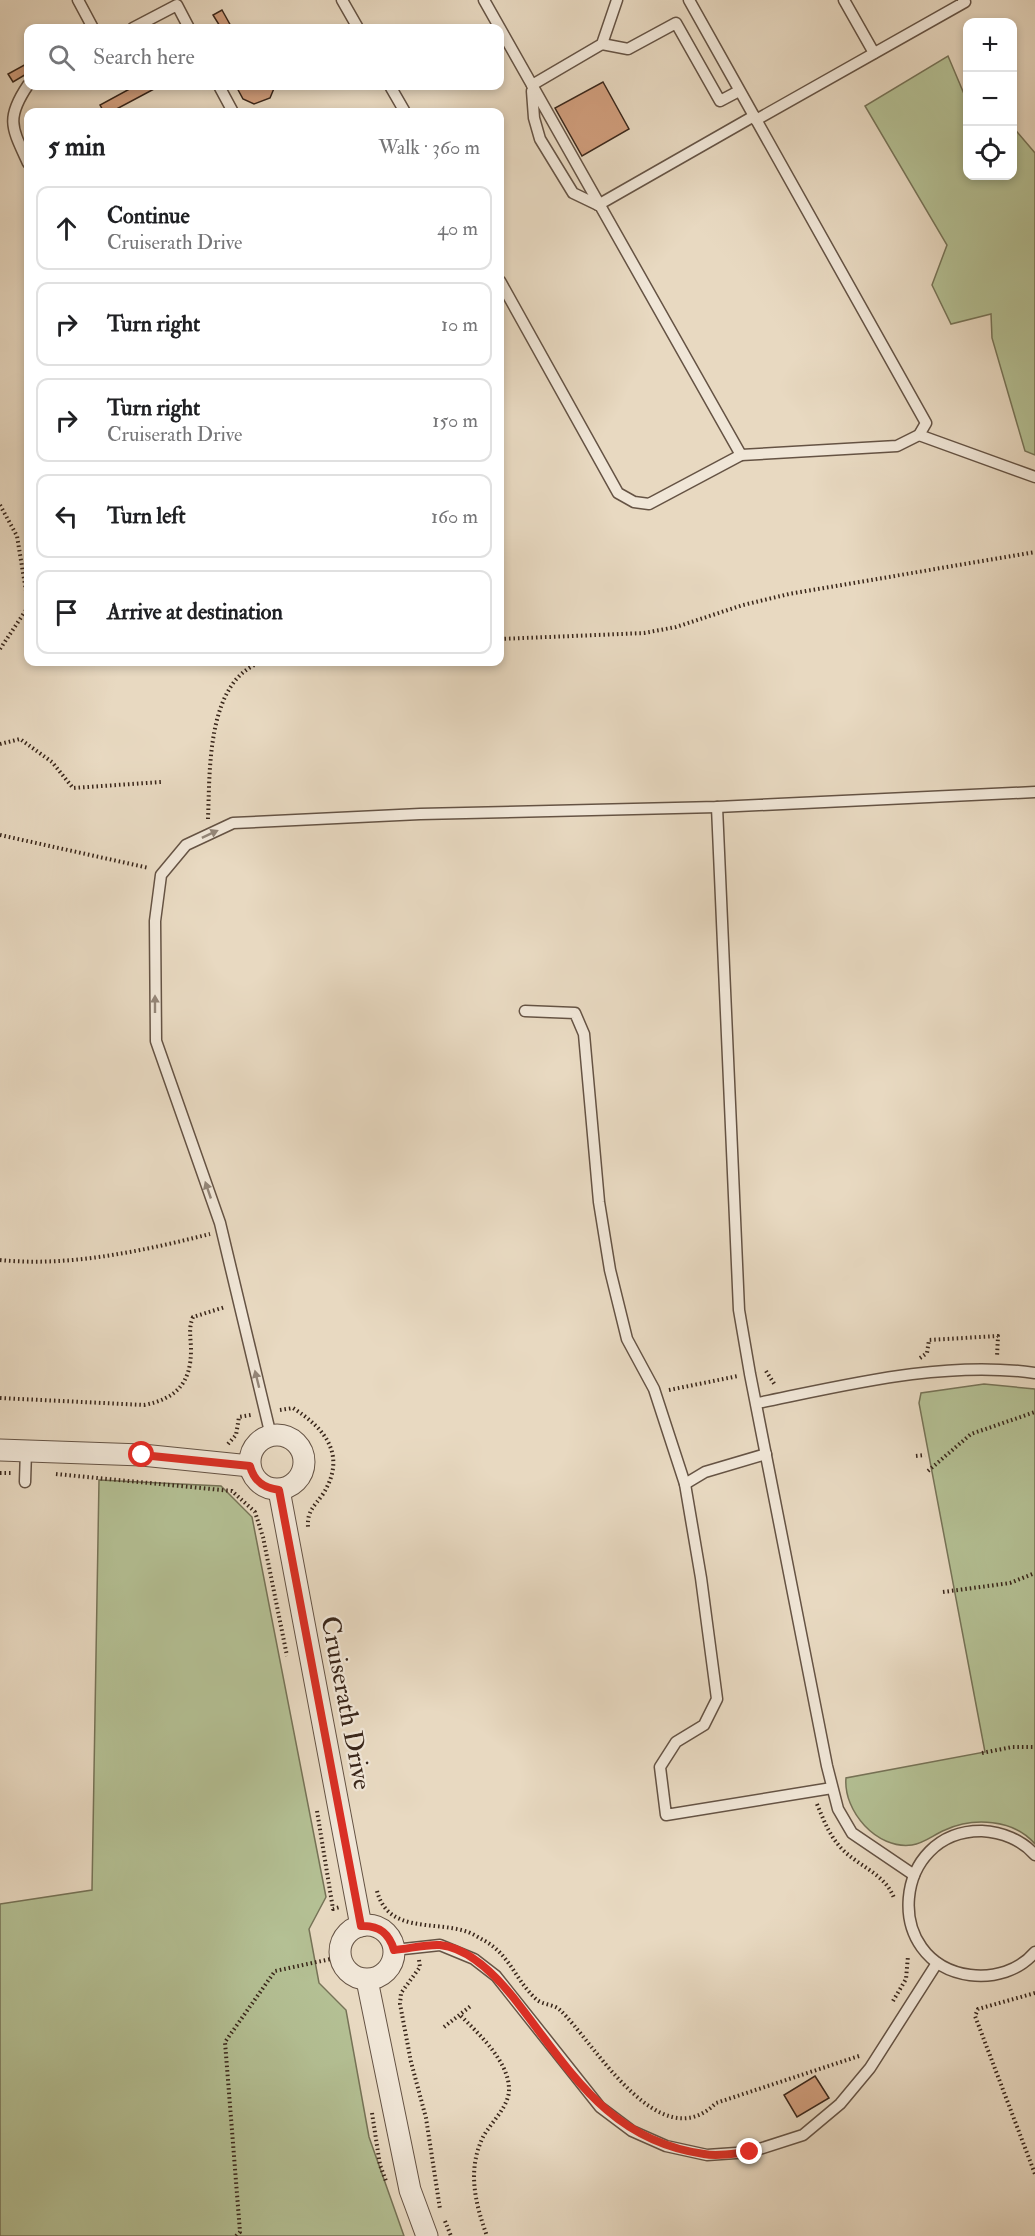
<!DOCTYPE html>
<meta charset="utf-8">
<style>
body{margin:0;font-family:"IM FELL Double Pica",serif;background:#f2f2f2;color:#202124}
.controls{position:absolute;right:18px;top:18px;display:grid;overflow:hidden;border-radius:12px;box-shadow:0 3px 9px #0003}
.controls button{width:54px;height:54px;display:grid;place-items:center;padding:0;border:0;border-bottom:2px solid #e0e0e0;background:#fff;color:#202124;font:30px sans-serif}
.stop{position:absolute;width:18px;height:18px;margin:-14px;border:4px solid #d93025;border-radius:50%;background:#fff}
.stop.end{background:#d93025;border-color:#fff;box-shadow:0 2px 6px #0008}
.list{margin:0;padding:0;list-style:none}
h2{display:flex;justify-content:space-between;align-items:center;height:78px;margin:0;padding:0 24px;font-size:26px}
h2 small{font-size:20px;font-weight:400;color:#757577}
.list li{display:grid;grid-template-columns:39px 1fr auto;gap:18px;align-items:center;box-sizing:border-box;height:84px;margin:0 12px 12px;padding:0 12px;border:2px solid #e0e0e0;border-radius:12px}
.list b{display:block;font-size:22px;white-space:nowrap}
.list p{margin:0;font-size:20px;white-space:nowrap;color:#757577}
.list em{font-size:20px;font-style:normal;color:#757577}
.icon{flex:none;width:33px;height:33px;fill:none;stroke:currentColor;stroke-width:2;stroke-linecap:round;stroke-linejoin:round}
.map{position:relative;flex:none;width:1035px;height:2236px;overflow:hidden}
.search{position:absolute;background:#fff;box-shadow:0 3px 9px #0003;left:24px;top:24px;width:480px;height:66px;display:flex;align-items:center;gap:15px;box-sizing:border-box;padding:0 21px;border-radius:12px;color:#757577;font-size:22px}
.panel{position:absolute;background:#fff;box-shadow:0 3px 9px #0003;left:24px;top:108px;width:480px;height:558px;border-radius:12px}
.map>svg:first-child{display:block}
.green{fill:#b4c094;stroke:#767357;stroke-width:1.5}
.building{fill:#d19e7d;stroke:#39261a;stroke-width:1.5}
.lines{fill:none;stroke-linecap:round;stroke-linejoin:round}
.lane-casing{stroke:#655344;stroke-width:13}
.street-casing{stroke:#655344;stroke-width:23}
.path{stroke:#39261a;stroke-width:4;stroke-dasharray:1.5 3;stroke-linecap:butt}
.lane{stroke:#f0e6d7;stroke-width:10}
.street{stroke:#f0e6d7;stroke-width:21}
.oneway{fill:#948678}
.route{stroke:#d93025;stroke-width:8}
.labels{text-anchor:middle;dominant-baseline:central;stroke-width:4.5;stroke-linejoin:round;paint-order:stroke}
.street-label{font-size:26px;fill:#39261a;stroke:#f0e6d7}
</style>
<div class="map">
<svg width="1035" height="2236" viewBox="0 0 1035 2236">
<rect width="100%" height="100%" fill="#e8d9c1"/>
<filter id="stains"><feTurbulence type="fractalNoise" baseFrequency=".00333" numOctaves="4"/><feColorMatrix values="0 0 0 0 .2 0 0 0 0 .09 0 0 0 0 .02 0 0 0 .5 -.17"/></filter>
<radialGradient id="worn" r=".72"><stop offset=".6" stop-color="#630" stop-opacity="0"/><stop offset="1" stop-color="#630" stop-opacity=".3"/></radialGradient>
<g class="green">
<polygon points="948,56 967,101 968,176 1012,176 1013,127 1035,153 1035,455 1025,451 992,338 991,314 951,324 932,285 947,245 865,106"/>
<path d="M984,1384L1035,1389V1844C1014,1819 973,1817 945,1830C933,1835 925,1843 912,1845C877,1850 843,1811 846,1778L985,1752L919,1403L921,1393Z"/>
<polygon points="99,1480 221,1486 252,1517 326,1897 309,1929 319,1983 346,2010 369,2137 404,2236 0,2236 0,1904 92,1890"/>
</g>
<g class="building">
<polygon points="222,10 232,28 221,28 213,15"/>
<polygon points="28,63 28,73 13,82 8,74"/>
<polygon points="603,82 629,129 582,156 555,108"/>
<polygon points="135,86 156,88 111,112 104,112 100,105"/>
<polygon points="236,86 275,86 270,98 254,104 243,99"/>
<polygon points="815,2076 829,2098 797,2117 784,2095"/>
</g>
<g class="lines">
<g class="lane-casing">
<g id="lane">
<polyline points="78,0 93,28"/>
<polyline points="342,0 358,28"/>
<polyline points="484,0 741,455"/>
<polyline points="844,0 874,53"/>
<polyline points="133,28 177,5 189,28"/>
<polyline points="602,44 628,49 676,23 720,101 739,91"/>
<path d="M28,85C5,119 12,128 28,163"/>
<polyline points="532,85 602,44 617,0"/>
<polyline points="219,86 233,112"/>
<polyline points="390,86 405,112"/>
<polyline points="532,91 534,118 540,139 573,193 598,205"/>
<polyline points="756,120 965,2 963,0"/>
<polyline points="598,205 754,116"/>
<polyline points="500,281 618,493 634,502 649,504 741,455 897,446 919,435 926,423 689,0"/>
<polyline points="919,435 1035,477"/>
<polyline points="717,807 739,1310 750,1374 827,1766 838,1809 852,1833 914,1875"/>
<polyline points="525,1011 575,1013 584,1034 599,1202 610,1270 627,1339 654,1389 685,1484 701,1578 717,1699 704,1725 676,1742 660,1767 666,1815 832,1788"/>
<path d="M758,1403C846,1385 944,1360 1035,1373"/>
<polyline points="271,1436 220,1223 156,1041 155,921 161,875 186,845 233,823 420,814 717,807 1035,792"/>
<polyline points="25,1482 26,1450"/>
<polyline points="685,1484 705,1472 766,1454"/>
<path d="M1035,1855C1022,1840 1002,1832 982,1831C892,1830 881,1963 970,1975C994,1978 1019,1971 1035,1952"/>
<polyline points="394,1950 440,1945 474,1959 496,1976 600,2107 632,2131 666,2146 707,2155 750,2152 803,2135 840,2104 870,2068 937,1963"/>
</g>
</g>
<g class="street-casing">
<g id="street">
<circle cx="277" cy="1462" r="27"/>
<polyline points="0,1450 142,1455 250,1466"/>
<polyline points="279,1490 361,1926"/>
<circle cx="367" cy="1952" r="27"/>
<polyline points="367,1980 410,2190 427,2236"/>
</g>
</g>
<g class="path">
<polyline points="0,505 17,536 28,603"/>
<polyline points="500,639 644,633 676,627 743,605 789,594 1035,552"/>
<polyline points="0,649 28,607"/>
<polyline points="0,744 20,739 52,762 73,788 161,782"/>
<path d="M208,819C210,772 206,680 262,662"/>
<polyline points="0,835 149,868"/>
<path d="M0,1260C70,1267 142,1251 210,1234"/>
<polyline points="920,1358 927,1353 929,1340 998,1336 997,1357"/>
<polyline points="766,1371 775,1385"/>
<polyline points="669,1390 738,1376"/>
<path d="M0,1398L144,1405C176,1399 191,1383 191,1350C191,1338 188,1329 193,1317L225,1307"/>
<path d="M280,1410L293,1408C326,1429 347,1456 323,1494C314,1507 307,1511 308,1527"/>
<polyline points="228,1444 236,1435 239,1417 251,1415"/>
<polyline points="916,1456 925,1455"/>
<polyline points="928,1471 971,1434 1035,1412"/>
<polyline points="0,1473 13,1473"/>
<polyline points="56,1474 232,1491 255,1512 263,1537 287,1656"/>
<polyline points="943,1592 1010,1583 1035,1573"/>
<polyline points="982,1753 1012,1747 1035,1747"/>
<path d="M817,1804C824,1821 830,1837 843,1850C860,1867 885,1874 894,1898"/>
<polyline points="317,1811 333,1909 340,1907"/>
<path d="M377,1891C388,1933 432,1921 465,1931C472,1933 479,1938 485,1941C510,1955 516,1981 536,1999C542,2005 554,2004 560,2010C594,2042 659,2160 716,2103L859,2056"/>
<polyline points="419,1960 420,1967 401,1993 400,2004 411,2062 426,2118 440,2209"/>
<polyline points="1035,1993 978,2009 975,2016 1035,2174"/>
<polyline points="893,2001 906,1979 908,1956"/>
<path d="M461,2016C479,2034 508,2061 509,2088C510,2106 491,2122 483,2137C467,2170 475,2203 487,2236"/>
<polyline points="444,2027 472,2005"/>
<polyline points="372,2113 380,2165 386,2181"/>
<polyline points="445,2221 451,2236"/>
<polyline points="236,2236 240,2232 225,2042 275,1971 340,1957"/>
</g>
<use href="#lane" class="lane"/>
<use href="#street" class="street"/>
</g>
<defs><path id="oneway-solid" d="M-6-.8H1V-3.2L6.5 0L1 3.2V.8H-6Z" transform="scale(1.5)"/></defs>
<g class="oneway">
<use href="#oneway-solid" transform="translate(210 834) rotate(-25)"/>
<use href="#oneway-solid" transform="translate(155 1004) rotate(-90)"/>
<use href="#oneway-solid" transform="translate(208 1190) rotate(-109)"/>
<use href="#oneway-solid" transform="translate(257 1379) rotate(-104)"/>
</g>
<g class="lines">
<path class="route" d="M142,1455L250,1466C254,1481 263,1488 279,1490L361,1926C379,1925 389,1933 394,1950C408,1949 426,1944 440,1945C469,1948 496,1976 513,1997C569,2068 606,2140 704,2154C719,2157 736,2153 750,2152"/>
</g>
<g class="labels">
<g class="street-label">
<text transform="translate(346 1703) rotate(79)">Cruiserath Drive</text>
</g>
</g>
<rect width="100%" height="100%" filter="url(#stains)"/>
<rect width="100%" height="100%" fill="url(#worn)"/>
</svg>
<div class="controls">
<button>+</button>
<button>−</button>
<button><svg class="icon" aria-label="locate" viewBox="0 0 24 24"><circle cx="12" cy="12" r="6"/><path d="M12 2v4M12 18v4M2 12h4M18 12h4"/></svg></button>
</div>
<div class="stop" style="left:142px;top:1455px"></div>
<div class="stop end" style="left:750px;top:2152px"></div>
<div class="search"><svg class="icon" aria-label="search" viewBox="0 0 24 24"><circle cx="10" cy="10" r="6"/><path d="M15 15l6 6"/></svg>Search here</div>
<section class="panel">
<h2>5 min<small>Walk · 360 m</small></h2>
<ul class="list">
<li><svg class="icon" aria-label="ahead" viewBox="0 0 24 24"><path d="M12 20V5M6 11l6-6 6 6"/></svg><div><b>Continue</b><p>Cruiserath Drive</p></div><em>40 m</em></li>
<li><svg class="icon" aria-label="right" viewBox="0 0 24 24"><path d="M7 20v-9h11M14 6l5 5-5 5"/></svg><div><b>Turn right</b></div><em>10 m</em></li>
<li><svg class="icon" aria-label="right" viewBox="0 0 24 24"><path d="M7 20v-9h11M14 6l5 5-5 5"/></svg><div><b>Turn right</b><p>Cruiserath Drive</p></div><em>150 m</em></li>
<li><svg class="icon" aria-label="left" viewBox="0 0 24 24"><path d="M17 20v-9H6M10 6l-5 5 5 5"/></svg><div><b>Turn left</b></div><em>160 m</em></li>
<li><svg class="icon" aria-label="arrive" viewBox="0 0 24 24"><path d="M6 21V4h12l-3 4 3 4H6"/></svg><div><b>Arrive at destination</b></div></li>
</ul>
</section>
</div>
